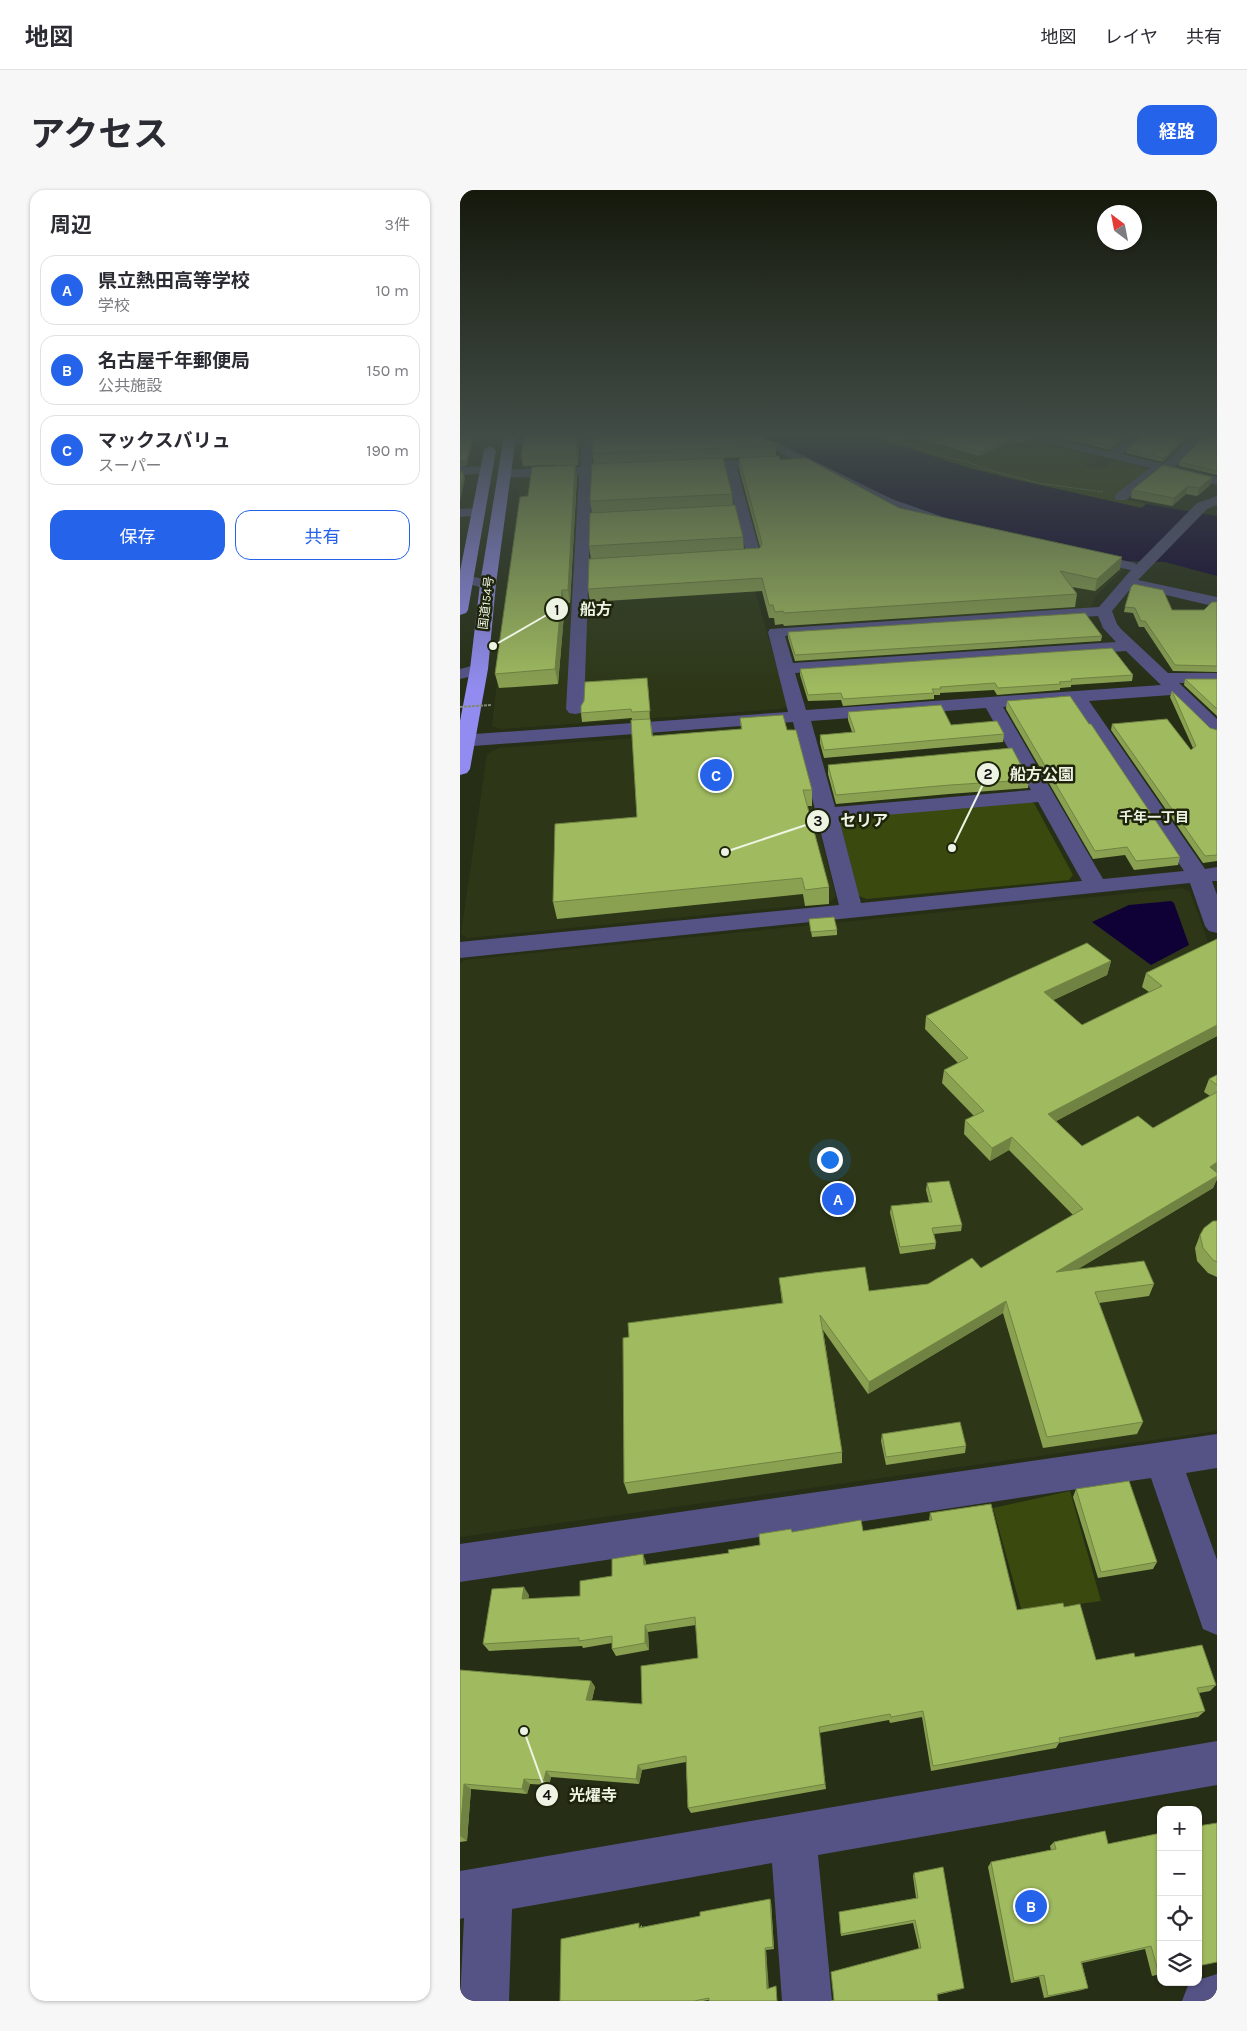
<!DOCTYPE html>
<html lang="ja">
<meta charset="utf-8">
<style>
body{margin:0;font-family:Karla,"Noto Sans JP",sans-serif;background:#f7f7f7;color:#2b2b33}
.controls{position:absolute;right:15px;bottom:15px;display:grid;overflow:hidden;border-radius:10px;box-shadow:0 1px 4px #0004}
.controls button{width:45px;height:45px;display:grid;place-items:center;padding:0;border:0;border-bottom:1px solid #e1e1e2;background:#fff;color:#2b2b33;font:25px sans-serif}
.compass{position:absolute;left:637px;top:15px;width:45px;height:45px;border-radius:50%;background:#fff;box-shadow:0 1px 4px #0004;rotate:328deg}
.you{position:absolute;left:369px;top:969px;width:18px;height:18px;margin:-12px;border:4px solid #fff;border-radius:50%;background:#1a73e8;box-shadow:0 0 0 8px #1a73e833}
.badge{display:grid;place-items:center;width:32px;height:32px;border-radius:50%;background:#2563eb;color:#fff;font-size:16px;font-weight:700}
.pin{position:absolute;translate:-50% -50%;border:2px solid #fff;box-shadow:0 1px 5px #0006}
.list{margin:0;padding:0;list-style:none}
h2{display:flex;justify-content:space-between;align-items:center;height:65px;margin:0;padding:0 20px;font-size:21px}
h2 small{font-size:16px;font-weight:400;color:#7c7c81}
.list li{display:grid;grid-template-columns:32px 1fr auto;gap:15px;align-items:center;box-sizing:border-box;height:70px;margin:0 10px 10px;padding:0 10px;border:1px solid #e1e1e2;border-radius:15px}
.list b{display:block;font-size:19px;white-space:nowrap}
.list p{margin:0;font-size:16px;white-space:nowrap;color:#7c7c81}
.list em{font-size:16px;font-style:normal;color:#7c7c81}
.actions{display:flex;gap:10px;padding:15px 20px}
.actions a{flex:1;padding:11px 0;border:1px solid #2563eb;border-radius:15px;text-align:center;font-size:18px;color:#2563eb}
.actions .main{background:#2563eb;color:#fff}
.icon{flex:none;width:28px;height:28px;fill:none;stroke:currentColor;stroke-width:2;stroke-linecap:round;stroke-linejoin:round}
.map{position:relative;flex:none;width:757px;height:1811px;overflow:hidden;border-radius:15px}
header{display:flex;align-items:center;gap:30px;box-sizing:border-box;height:70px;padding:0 25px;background:#fff;border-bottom:1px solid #e1e1e2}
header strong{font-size:24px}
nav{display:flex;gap:28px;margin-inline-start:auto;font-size:18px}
.intro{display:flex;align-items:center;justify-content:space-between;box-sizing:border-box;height:120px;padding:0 30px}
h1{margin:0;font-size:35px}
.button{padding:12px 22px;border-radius:15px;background:#2563eb;color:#fff;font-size:18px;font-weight:700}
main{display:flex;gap:30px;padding:0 30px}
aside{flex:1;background:#fff;border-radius:15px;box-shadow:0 1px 4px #0004}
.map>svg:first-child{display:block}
.built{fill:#2d3717}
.green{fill:#3a490e}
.water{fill:#0f0036}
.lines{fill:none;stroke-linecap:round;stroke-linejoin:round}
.path{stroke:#828974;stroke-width:1;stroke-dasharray:2.5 1;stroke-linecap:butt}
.minor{fill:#555386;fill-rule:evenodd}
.highway{fill:#928cf1;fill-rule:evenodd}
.path-bridge{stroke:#828974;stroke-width:2;stroke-dasharray:3 1;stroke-linecap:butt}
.wall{fill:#8aa152}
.shaded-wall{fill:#708342}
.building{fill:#a0bb5f;stroke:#708342}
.labels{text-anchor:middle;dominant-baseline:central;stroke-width:5;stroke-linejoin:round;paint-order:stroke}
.far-street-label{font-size:12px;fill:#eef4e4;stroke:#1d240b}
.far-neighbourhood-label{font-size:14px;font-weight:bold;fill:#eef4e4;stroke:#1d240b}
.leader{fill:none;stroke:#eef4e4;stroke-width:2}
.callout-dot{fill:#eef4e4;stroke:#1d240b;stroke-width:2}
.mark-label{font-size:15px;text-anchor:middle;font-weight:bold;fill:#111}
.callout-label{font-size:16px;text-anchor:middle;font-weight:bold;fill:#eef4e4;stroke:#1d240b;stroke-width:5;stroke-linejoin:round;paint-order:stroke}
</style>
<header>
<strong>地図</strong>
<nav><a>地図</a><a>レイヤ</a><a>共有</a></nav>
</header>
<div class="intro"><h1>アクセス</h1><a class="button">経路</a></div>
<main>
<aside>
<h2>周辺<small>3件</small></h2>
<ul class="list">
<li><span class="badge">A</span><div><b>県立熱田高等学校</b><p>学校</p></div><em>10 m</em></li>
<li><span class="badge">B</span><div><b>名古屋千年郵便局</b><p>公共施設</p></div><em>150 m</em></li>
<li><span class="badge">C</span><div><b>マックスバリュ</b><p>スーパー</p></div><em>190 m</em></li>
</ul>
<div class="actions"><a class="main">保存</a><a>共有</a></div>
</aside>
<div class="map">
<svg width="757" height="1811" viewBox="0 0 757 1811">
<rect width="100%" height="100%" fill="#262e15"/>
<g class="built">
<polygon points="65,246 287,246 354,280 667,376 637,405 630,418 444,431 440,422 316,388 295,401 328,516 321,519 40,539 32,536"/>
<polygon points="327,537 333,539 376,707 369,713 7,748 1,744 27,564 38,558"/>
<polygon points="722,698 730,702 757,777 757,1241 0,1347 0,774 4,770"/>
</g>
<g class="green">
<polygon points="411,246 552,246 630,265 623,269 630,271 625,276 640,279 654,271 691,280 662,309 686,314 682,318 548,288 506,277"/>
<polygon points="567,610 574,613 613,685 609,690 407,709 399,706 379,630 384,626"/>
<polygon points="610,1301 641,1411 562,1422 533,1318"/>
</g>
<g class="water">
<polygon points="301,246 411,246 506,277 548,288 682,318 686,314 757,326 757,386 705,372 665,371 493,332 429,310"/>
<polygon points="711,711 714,713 729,755 691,775 632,732 669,715"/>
</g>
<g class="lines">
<polyline class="path" points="414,246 431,252 442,252 489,268 509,272 522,278 578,293 643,302"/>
<g class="minor">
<polygon points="96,246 179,246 174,249 133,251 132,277 168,275 174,279 168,283 132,284 124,519 121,523 115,524 109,523 106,519 119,285 44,288 38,284 44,280 120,277 121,252 49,255 43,252 49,249"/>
<polygon points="288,246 303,246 432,309 486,328 488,331 481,335 476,334 422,315"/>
<polygon points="566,246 586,246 650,262 670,246 683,246 662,264 704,274 732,246 744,246 715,277 757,287 757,295 701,281 666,310 656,310 655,307 656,304 690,278 567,248"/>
<polygon points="317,268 321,269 323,272 321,275 277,278 301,366 299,369 294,370 260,371 258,368 260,365 286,362 265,279 228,281 222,277 228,273"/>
<polygon points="26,276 32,280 30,283 0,285 0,277"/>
<path d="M757,306V315L747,319L678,390L757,407V417L672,397L652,421L657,434L661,439L708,483H757V493H719L757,529V545L750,543L711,505L629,511L745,679L757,677V691H752L757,705V743L749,741L745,736L730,693L0,768V752L379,715L333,532L0,557V545L328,522L308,442L310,439L639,417L671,380L620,369L618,366L620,363L625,362L675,373L676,375L737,313ZM638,426L643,438L656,452L333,473L325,446ZM666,461L701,495L346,520L335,483ZM612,512L724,681L643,689L543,517ZM526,518L571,600L375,617L351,531ZM578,612L622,691L401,713L379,629Z"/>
<polygon points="18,318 25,322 23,325 0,327 0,319"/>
<polygon points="0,384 33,391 36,394 33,397 28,399 0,392"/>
<polygon points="19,474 25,475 28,479 25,483 0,489 0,479"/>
<polygon points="757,1244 757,1278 726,1283 757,1370 757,1445 743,1439 691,1288 0,1392 0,1354"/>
<polygon points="757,1551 757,1595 358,1665 372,1811 322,1811 312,1673 52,1719 49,1811 0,1811 4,1728 0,1729 0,1681"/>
<polygon points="757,1784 757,1811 722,1811 729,1793 738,1792 738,1790"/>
</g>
<g class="highway">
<polygon points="44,246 56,246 36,394 28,479 10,579 7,583 0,585 0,531 10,479 20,394"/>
<polygon points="30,256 36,260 8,420 6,423 0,425 0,381 24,260"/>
</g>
<polyline class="path-bridge" points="0,517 31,515"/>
</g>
<g class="wall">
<polygon points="424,246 570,247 569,250 562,253 554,251 519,266 459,248 429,251"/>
<polygon points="595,246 667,246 650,260"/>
<polygon points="682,246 729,246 703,272 666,263 667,259"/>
<polygon points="757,246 757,285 719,276 719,272"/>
<polygon points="306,251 316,256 316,266 263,268 272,304 273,315 283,347 284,359 300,358 300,357 279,279 279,268 320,270 439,318 660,379 635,401 612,397 617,404 615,417 324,436 323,434 315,435 314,428 309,428 302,401 130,412 128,399 131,369 129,356 132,323 130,311 134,274 132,263"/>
<polygon points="119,254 118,275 115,275 117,286 110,413 105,413 98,494 39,498 35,484 68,306 98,275 63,276 61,266"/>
<polygon points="752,287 750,295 737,306 726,304 712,316 671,308 672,300"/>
<polygon points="757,412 757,482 713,481 684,437 679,437 673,423 664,422 665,417 712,420 744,420"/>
<polygon points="328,442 642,446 641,451 335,471 328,448"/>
<polygon points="340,479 673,485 672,491 611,495 611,497 600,498 600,500 537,505 534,500 480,503 480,505 474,505 474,509 383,516 381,510 348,511 340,485"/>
<polygon points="725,489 757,489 757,526 724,495"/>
<polygon points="188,496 190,530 193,546 281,539 280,528 327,540 352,600 352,616 347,616 369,697 369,714 345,716 343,704 97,729 93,712 177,627 172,528 122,532 121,523"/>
<polygon points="712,501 750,538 757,540 757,671 743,673 651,540 652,534 731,560 733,558 710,507"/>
<polygon points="547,511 629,534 720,667 718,675 674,680 665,665 633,669 546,519"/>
<polygon points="388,522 491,535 544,544 543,552 364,568 360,553 360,545 392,542 388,530"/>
<polygon points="368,575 569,590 568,598 489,604 376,614 368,584"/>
<polygon points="349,729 377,740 377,745 352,747"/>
<polygon points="757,749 757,846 596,931 622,956 693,938 750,906 744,902 749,889 757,885 757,989 753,998 618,1079 694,1094 689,1106 639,1113 683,1232 677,1244 583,1258 543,1123 408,1204 363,1140 382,1262 382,1273 168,1304 164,1293 169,1147 322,1113 319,1088 409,1101 468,1094 521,1078 613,1025 549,960 530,971 504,944 505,930 514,926 482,893 484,880 498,873 465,839 466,826 651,771 647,785 593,810 622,835 689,802 682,797 686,783"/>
<polygon points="467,993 502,1035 501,1041 474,1044 476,1053 475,1059 440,1064 430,1023 431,1016 469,1012 466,1000"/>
<polygon points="757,1031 757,1087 748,1083 737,1071 735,1058 740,1045"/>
<polygon points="422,1244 506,1256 505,1263 426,1275 421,1251"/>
<polygon points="616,1299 697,1372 693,1379 638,1388 613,1307"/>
<polygon points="470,1323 557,1420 604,1417 636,1470 675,1467 756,1495 750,1501 739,1503 745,1521 738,1527 599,1553 596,1558 471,1581 462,1527 430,1533 429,1530 359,1543 366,1599 231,1623 228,1618 226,1572 182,1580 179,1594 91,1587 89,1595 70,1594 67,1604 11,1599 7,1651 0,1652 0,1480 131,1491 135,1497 132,1510 182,1514 238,1468 236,1435 188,1442 189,1460 156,1466 152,1459 152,1453 123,1458 122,1456 29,1461 23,1454 69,1405 68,1409 120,1406 152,1386 186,1372 186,1375 269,1363 300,1355 332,1342 403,1341 469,1331"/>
<polygon points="701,1643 701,1784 692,1786 685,1759 622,1773 628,1798 622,1800 584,1808 579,1787 551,1793 528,1677 531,1672 591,1660 590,1656 594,1652 648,1654"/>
<polygon points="454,1683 504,1798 502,1799 477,1805 459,1759 453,1733 381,1746 379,1722 456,1708 453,1686"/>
<polygon points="310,1709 311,1712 314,1759 306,1760 308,1798 317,1798 243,1811 100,1811 182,1735 182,1737 240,1726"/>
</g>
<g class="shaded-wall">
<polygon points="12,246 14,246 7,275 0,277 0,271"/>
<polygon points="118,246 119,254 118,275 117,266"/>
<polygon points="437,246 459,246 459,248 429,251 430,247"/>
<polygon points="662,246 667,246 650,260 650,256"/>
<polygon points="726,246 729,246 703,272 704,268"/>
<polygon points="555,247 554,251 519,266 520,262"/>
<polygon points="570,247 569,250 562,253 563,249"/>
<polygon points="115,275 117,286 110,413 108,400"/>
<polygon points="3,281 5,289 0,311 0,301"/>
<polygon points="752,287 750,295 737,306 739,298"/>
<polygon points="728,296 726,304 712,316 714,308"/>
<polygon points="662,367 660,379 635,401 637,389"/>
<polygon points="102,400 105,413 98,494 95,479"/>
<polygon points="651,771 647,785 581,816 584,802"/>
<polygon points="757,835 757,846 585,937 588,924"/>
<polygon points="552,947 549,960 530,971 532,958"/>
<polygon points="757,972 757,982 744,990 750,977"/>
<polygon points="757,986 757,989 753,998 593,1094 596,1082"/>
<polygon points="546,1111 543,1123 408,1204 409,1192"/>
<polygon points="183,1364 186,1372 187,1383 184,1375"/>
<polygon points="64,1397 69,1405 67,1417 62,1409"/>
<polygon points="185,1435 188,1442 189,1460 185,1453"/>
<polygon points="131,1491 135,1497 130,1516 126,1510"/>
<polygon points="178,1575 182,1580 179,1594 176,1589"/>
<polygon points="86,1581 91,1587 89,1595 84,1590"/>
<polygon points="64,1589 70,1594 67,1604 62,1599"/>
<polygon points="4,1594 11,1599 7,1651 0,1646"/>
<polygon points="310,1709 311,1712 314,1759 313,1757"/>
<polygon points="305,1758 306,1760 309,1800 307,1799"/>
</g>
<g class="building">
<polygon points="0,246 12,246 6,270 0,271"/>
<polygon points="77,246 117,246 117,266 61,266 65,247"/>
<polygon points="133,246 303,246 304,247 306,251 314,252 316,256 132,263"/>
<polygon points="466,246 569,246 570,247 563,249 555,247 520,262"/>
<polygon points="611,246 662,246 650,256"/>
<polygon points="682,246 726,246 704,268 667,259"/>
<polygon points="744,246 757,246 757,281 719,272"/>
<polygon points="319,266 320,270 346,268 439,318 662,367 637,389 600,381 617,404 324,423 323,421 315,422 313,415 309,415 302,388 128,399 129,369 300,358 302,353 279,268"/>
<polygon points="263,268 272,304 130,311 132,274"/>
<polygon points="115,275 108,400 102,400 95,479 35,484 60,307 68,306 72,277"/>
<polygon points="703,275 752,287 739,298 728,296 714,308 672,300"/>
<polygon points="0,281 3,281 2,284 4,284 0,301"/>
<polygon points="275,315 283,347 129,356 130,323"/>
<polygon points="674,394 703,400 712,420 744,420 752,412 757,412 757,476 715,475 685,431 681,431 675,418 665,417 671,397"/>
<polygon points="625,423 642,446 335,465 328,442"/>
<polygon points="652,458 673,485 611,489 612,491 599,492 601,494 538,498 535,493 480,497 481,499 472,499 474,503 383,509 381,503 348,505 340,479"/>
<polygon points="187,488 190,521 172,522 171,519 121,523 121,516 124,511 125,492"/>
<polygon points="725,489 757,489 757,519"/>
<polygon points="712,501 750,538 757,540 757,665 745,666 652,534 707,529 731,560 736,556"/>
<polygon points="610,506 629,534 631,534 720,667 676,671 667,657 635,661 547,511"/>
<polygon points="481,515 491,535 537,531 544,544 364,560 360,545 395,542 388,522"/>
<polygon points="323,525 327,540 336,540 352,600 343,600 369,697 345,700 342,688 93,712 95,634 177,627 171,530 190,529 192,546 282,539 280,528"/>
<polygon points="552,558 569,590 490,595 376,605 368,575"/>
<polygon points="374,727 377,740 351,742 349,729"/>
<polygon points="757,749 757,835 588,924 622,956 678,926 693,938 757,902 757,972 750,977 757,983 757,986 596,1082 684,1071 694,1094 635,1102 683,1232 587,1247 546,1111 409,1192 360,1125 382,1262 164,1293 163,1148 169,1147 168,1133 323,1113 319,1088 354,1083 405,1077 409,1101 468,1094 512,1068 521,1078 623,1019 552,947 532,958 505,930 524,921 484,880 508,868 466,826 627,753 651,771 584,802 622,835 702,796 686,783"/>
<polygon points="757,885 757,895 749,889"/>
<polygon points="489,991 502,1035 472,1038 476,1053 440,1057 431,1016 472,1012 467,993"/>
<polygon points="753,1031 757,1031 757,1072 753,1070 743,1058 740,1045 744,1038"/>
<polygon points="500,1232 506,1256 426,1267 422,1244"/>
<polygon points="669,1291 697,1372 641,1382 616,1299"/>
<polygon points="531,1314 557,1420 603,1413 604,1417 620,1414 636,1470 674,1463 675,1467 742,1455 756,1495 737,1498 745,1521 599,1548 600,1552 473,1576 463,1521 431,1527 430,1524 359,1537 365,1594 228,1618 226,1566 178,1575 176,1589 86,1581 84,1590 64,1589 62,1599 4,1594 0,1646 0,1480 131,1491 126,1510 182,1514 181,1476 238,1468 235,1427 185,1435 185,1453 152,1459 152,1446 119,1451 119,1448 23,1454 32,1399 64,1397 62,1409 120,1406 120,1391 152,1386 152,1369 183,1364 184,1375 269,1363 268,1360 300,1355 299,1344 331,1339 332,1342 401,1330 403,1341 472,1330 470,1323"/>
<polygon points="757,1633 757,1772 738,1776 738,1636"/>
<polygon points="645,1641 648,1654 701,1643 701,1784 699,1784 691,1756 621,1772 628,1798 588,1806 584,1785 554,1791 531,1672 596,1659 594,1652"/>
<polygon points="483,1677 504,1798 477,1804 478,1811 371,1811 374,1810 371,1782 461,1758 455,1730 381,1744 379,1722 458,1708 454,1683"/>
<polygon points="310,1709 313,1757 305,1758 307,1799 316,1796 317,1811 249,1811 249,1808 234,1811 100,1811 101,1749 179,1733 179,1738 240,1726 240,1722"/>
</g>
<linearGradient id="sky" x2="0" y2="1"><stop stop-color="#15190c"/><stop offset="0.49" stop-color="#414c46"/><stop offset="1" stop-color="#414c46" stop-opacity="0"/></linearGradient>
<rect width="757" height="500" fill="url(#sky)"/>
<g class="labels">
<g class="far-street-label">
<text transform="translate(26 413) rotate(-83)">国道154号</text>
</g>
<g class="far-neighbourhood-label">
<text x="694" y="627">千年一丁目</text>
</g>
</g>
<path class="leader" d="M33 456L97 419M492 658L528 584M265 662L358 631M64 1541L87 1605"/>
<g class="callout-dot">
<circle cx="33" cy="456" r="5"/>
<circle cx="492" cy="658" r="5"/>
<circle cx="265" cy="662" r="5"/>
<circle cx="64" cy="1541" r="5"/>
<circle cx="97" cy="419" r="12"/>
<circle cx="528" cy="584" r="12"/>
<circle cx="358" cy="631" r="12"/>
<circle cx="87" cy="1605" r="12"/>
</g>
<g class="mark-label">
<text x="97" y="425">1</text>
<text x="528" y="589">2</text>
<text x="358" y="636">3</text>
<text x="87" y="1610">4</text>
</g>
<g class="callout-label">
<text x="136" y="425">船方</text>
<text x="582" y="590">船方公園</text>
<text x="404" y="636">セリア</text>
<text x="133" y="1611">光燿寺</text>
</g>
</svg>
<div class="controls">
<button>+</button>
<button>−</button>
<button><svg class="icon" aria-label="locate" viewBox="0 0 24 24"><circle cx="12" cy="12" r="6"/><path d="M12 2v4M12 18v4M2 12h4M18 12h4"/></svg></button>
<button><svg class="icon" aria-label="layers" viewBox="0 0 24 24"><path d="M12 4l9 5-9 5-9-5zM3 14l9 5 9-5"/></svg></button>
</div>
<svg class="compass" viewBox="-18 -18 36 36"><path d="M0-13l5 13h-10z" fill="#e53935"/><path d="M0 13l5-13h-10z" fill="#7c7c81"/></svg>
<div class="you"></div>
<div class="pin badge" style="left:378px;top:1009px">A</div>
<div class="pin badge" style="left:571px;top:1716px">B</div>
<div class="pin badge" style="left:256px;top:585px">C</div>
</div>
</main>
